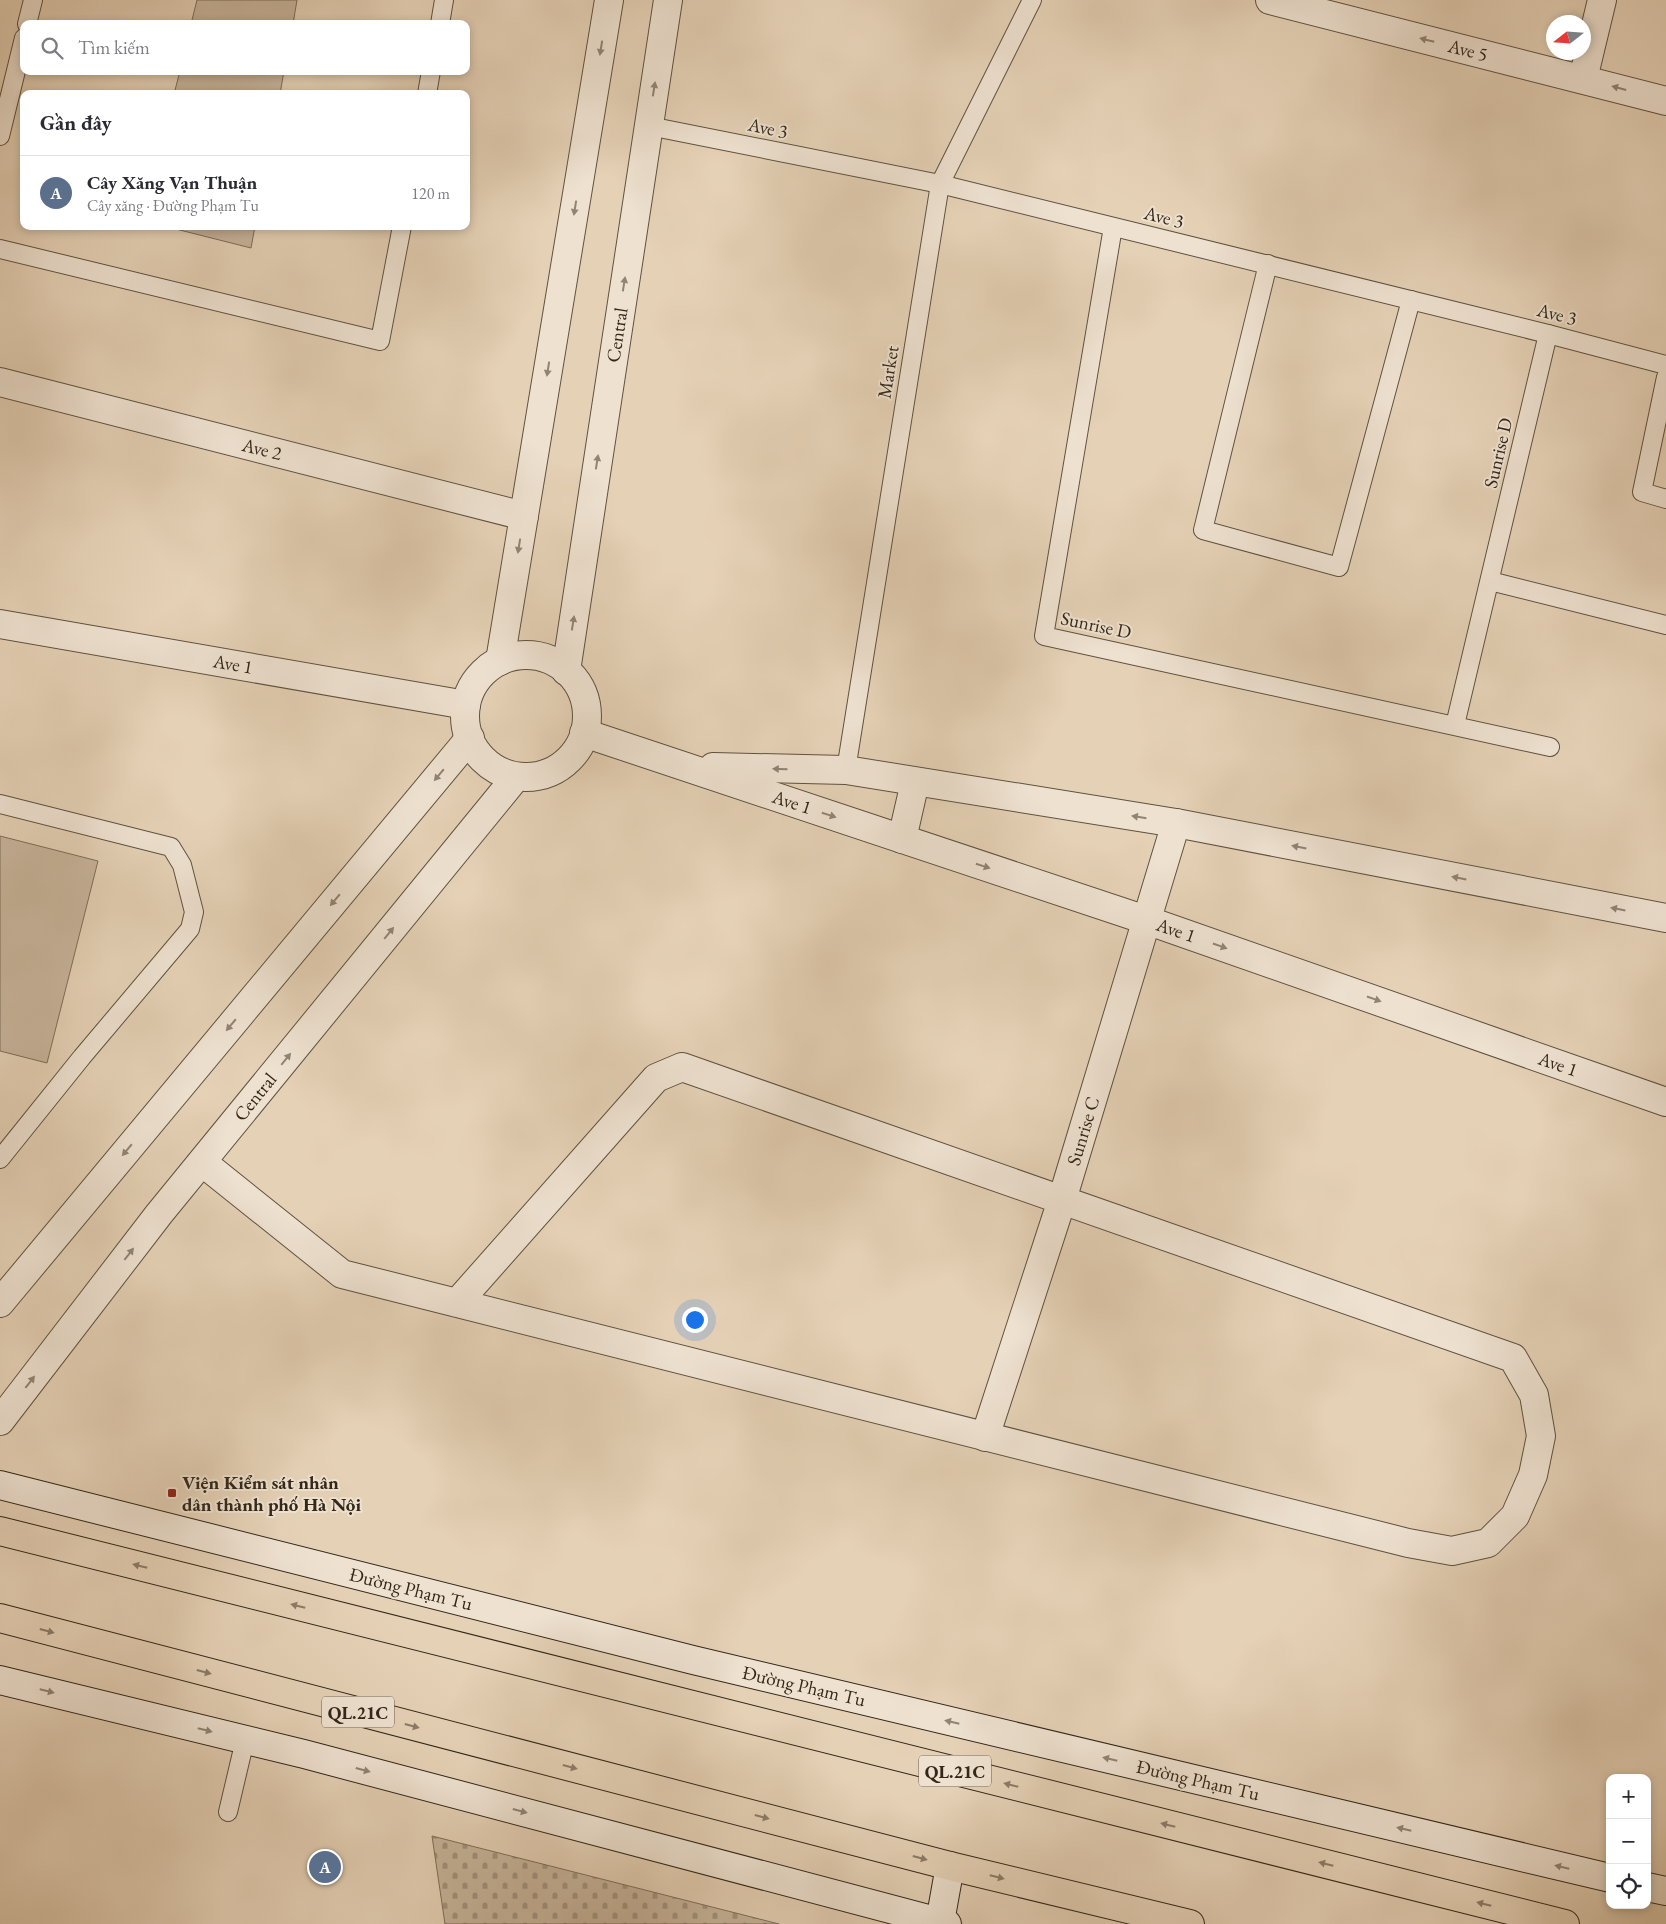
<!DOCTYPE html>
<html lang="vi">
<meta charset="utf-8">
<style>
body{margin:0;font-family:"EB Garamond",serif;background:#f2f2f3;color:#2b2b33}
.controls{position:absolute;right:15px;bottom:15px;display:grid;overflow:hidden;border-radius:10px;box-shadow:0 2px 8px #0003}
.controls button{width:45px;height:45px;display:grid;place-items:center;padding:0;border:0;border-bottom:1px solid #e1e1e2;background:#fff;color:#2b2b33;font:25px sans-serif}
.compass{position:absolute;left:1546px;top:15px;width:45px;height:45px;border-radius:50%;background:#fff;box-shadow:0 2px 8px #0003;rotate:253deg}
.you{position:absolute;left:694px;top:1319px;width:18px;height:18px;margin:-12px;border:4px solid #fff;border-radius:50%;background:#1a73e8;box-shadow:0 0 0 8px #1a73e833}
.badge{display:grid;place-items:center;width:32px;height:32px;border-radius:50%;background:#8f2418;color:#fff;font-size:16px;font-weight:700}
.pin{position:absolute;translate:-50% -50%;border:2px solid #fff;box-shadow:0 1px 5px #0006}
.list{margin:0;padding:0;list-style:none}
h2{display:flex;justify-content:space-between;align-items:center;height:65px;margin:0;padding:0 20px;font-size:21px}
h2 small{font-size:16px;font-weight:400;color:#7c7c81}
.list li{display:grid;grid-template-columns:32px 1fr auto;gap:15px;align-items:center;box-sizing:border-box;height:75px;padding:0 20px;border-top:1px solid #e1e1e2}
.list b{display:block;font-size:19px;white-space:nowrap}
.list p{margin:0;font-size:16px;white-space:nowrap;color:#7c7c81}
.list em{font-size:16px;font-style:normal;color:#7c7c81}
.icon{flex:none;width:28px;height:28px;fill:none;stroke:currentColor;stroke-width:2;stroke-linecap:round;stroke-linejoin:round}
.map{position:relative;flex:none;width:1666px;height:1924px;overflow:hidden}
.search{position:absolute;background:#fff;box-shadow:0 2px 8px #0003;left:20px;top:20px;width:450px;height:55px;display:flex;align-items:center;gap:12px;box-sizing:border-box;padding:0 18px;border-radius:10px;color:#7c7c81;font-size:19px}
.panel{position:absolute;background:#fff;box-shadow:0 2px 8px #0003;left:20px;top:90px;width:450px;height:140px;border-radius:10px}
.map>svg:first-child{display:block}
.green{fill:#c7b49b;stroke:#7c6e5a}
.cemetery{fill:url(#cemetery-stones);stroke:#7c6e5a}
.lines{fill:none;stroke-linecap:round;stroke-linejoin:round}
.lane-casing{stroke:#5f5240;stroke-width:20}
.street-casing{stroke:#5f5240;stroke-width:30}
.secondary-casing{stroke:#322719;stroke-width:30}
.highway-casing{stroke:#322719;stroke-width:30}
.lane{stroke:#eee1d0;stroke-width:18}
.street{stroke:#eee1d0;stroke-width:28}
.secondary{stroke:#eee1d0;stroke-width:28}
.highway{stroke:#e5d1b6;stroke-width:28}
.oneway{fill:#908474}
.oneway2{fill:#8c7c68}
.poi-dot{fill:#8f2418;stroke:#eee1d0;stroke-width:2}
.labels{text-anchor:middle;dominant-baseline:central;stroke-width:4;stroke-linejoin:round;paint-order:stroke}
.shield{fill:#eee1d0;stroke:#6a5f50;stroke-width:1}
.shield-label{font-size:18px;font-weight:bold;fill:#322719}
.street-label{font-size:19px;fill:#322719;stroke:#eee1d0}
.poi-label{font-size:19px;font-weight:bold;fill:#322719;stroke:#eee1d0;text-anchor:start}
</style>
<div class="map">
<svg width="1666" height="1924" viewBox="0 0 1666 1924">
<defs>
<pattern id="cemetery-stones" width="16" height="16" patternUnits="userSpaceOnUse" patternTransform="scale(1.25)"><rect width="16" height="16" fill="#c7b49b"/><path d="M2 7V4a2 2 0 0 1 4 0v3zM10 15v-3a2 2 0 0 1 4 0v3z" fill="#a2927e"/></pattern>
</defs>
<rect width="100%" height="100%" fill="#e5d1b6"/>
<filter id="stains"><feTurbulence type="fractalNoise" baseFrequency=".004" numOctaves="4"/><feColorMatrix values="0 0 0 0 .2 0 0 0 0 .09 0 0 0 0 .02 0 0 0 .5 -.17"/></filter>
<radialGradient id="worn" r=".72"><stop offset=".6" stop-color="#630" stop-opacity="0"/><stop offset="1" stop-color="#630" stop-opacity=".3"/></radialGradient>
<g class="green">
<polygon points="197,0 297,0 293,24 191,24"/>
<polygon points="180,71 284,71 280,94 174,94"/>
<polygon points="164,226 255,226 251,248"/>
<polygon points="0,836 98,861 47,1063 0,1051"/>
</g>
<polygon class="cemetery" points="432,1836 779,1924 445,1924"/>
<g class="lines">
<g class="lane-casing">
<g id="lane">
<polyline points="27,24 33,0"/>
<polyline points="440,24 444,0"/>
<polyline points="427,94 431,71"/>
<polyline points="649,126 940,184 1548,334 1666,365"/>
<polyline points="0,136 24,38"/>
<polyline points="1113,227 1044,636 1550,747"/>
<polyline points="0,249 380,341 402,226"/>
<polyline points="1268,264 1203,530 1339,567 1411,300"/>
<polyline points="1666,377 1642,492 1666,499"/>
<polyline points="1490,581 1666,625"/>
<polyline points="1455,725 1548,334"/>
<polyline points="846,770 940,184 1032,0"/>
<polyline points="0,804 171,847 182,865 194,912 190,929 82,1057 0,1159"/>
<polyline points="228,1812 245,1740"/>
</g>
</g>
<g class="street-casing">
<g id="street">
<polyline points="1270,0 1666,101"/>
<polyline points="1583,79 1602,0"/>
<polyline points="0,382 524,516"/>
<polyline points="0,624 466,705"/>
<circle cx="526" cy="716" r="61"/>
<polyline points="500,661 609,0"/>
<polyline points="566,671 668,0"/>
<polyline points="584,733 1146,920 1666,1102"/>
<polyline points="713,767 846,770 1176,823 1666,918"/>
<polyline points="902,839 915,782"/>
<polyline points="202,1162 342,1274 457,1303 1408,1543 1452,1551 1488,1543 1515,1516 1533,1475 1541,1436 1534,1395 1513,1358 682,1067 656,1078 457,1303"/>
<polyline points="0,1303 470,738"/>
<polyline points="0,1421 159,1214 516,777"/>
<polyline points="985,1437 1062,1200 1176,823"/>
</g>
</g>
<g class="secondary-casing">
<g id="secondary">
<polyline points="0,1485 693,1660 1610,1878"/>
<polyline points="0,1680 304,1754 947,1924"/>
<polyline points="1647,1887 1666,1891"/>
<polyline points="940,1922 950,1866"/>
</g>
</g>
<g class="highway-casing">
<g id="highway">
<polyline points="0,1531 1565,1924"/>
<polyline points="0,1618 950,1866 1190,1924"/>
</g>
</g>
<use href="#lane" class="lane"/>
<use href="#street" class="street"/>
<use href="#secondary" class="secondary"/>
<use href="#highway" class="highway"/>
</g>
<defs><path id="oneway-solid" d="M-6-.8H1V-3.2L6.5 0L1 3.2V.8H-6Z" transform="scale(1.25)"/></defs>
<g class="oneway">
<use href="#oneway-solid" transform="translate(1427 40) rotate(-166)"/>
<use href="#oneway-solid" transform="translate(601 48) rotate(99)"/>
<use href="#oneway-solid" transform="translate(1619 88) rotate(-165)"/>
<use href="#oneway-solid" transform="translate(654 89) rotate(-81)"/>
<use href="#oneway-solid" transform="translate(575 208) rotate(99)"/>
<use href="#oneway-solid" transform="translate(624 284) rotate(-81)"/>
<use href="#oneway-solid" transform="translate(548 369) rotate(99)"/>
<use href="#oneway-solid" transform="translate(597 462) rotate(-81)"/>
<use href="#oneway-solid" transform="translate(519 546) rotate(99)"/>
<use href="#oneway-solid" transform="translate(573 623) rotate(-81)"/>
<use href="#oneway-solid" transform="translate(780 769) rotate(-179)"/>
<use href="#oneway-solid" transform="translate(439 775) rotate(130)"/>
<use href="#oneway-solid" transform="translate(829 815) rotate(18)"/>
<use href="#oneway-solid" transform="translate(1139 817) rotate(-171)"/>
<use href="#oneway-solid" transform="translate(1299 847) rotate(-169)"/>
<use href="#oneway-solid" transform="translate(983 866) rotate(18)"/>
<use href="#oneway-solid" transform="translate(1459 878) rotate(-169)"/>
<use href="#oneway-solid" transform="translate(335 900) rotate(130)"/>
<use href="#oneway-solid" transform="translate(1618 909) rotate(-169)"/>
<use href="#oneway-solid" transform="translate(389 933) rotate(-51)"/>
<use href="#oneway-solid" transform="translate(1220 946) rotate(19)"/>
<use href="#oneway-solid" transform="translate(1374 999) rotate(19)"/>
<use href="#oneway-solid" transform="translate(231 1025) rotate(130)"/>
<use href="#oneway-solid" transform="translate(286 1059) rotate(-51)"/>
<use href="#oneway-solid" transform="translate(127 1150) rotate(130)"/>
<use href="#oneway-solid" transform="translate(129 1254) rotate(-52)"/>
<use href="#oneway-solid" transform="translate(30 1382) rotate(-52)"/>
<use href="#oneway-solid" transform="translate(47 1691) rotate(14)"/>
<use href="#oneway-solid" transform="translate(952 1722) rotate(-167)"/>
<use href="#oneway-solid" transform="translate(205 1730) rotate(14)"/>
<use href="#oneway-solid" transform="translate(1110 1759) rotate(-167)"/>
<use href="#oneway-solid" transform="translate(363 1770) rotate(15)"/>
<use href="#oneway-solid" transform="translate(520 1811) rotate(15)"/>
<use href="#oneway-solid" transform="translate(1404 1829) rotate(-167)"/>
<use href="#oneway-solid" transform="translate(1562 1867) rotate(-167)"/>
</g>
<g class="oneway2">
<use href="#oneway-solid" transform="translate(140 1566) rotate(-166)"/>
<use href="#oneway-solid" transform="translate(298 1606) rotate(-166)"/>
<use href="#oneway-solid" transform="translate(47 1631) rotate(15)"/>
<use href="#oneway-solid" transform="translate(204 1672) rotate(15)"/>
<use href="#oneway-solid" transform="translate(412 1726) rotate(15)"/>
<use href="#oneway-solid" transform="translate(570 1767) rotate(15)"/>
<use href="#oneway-solid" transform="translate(1011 1785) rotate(-166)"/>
<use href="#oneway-solid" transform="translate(762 1817) rotate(15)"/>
<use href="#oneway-solid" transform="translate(1168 1825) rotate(-166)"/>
<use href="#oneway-solid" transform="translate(920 1858) rotate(15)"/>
<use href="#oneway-solid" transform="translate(1326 1864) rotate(-166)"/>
<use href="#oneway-solid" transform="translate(997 1877) rotate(14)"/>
<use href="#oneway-solid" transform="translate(1484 1904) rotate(-166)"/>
</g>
<rect class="poi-dot" x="167" y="1488" width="10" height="10" rx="2.5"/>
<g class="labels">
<g class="shield">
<rect x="322" y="1696.5" width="72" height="31" rx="4"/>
<rect x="919" y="1755.5" width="72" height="31" rx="4"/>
</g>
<g class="shield-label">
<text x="358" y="1712">QL.21C</text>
<text x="955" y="1771">QL.21C</text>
</g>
<g class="street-label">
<text transform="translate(1468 50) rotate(14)">Ave 5</text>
<text transform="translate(768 128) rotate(12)">Ave 3</text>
<text transform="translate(1164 217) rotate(14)">Ave 3</text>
<text transform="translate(1557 314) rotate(14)">Ave 3</text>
<text transform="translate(617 335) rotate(-81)">Central</text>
<text transform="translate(888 372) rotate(-81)">Market</text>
<text transform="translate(262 449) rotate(14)">Ave 2</text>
<text transform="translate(1498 453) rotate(-77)">Sunrise D</text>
<text transform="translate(1096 625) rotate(12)">Sunrise D</text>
<text transform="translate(233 664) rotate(10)">Ave 1</text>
<text transform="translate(792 802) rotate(18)">Ave 1</text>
<text transform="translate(1176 930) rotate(19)">Ave 1</text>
<text transform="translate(1558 1064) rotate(19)">Ave 1</text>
<text transform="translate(255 1097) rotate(-51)">Central</text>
<text transform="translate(1083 1131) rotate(-73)">Sunrise C</text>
<text transform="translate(411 1589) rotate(14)">Đường Phạm Tu</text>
<text transform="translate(804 1686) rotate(13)">Đường Phạm Tu</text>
<text transform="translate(1198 1780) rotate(13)">Đường Phạm Tu</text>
</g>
<g class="poi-label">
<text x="182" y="1482">Viện Kiểm sát nhân<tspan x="182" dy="22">dân thành phố Hà Nội</tspan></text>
</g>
</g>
<rect width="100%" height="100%" filter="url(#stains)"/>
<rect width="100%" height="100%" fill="url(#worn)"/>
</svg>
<div class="controls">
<button>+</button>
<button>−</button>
<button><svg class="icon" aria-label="locate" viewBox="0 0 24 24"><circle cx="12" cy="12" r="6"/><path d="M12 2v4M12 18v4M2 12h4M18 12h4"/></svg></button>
</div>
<svg class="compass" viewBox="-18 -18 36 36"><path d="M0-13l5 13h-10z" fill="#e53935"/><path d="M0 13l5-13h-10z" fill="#7c7c81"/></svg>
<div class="you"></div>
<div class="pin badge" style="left:325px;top:1867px;background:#5c6f8a">A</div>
<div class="search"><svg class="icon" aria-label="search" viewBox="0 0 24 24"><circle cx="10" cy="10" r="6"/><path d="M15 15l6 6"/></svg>Tìm kiếm</div>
<section class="panel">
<h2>Gần đây<small></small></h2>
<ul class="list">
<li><span class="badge" style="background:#5c6f8a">A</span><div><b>Cây Xăng Vạn Thuận</b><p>Cây xăng · Đường Phạm Tu</p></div><em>120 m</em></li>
</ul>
</section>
</div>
